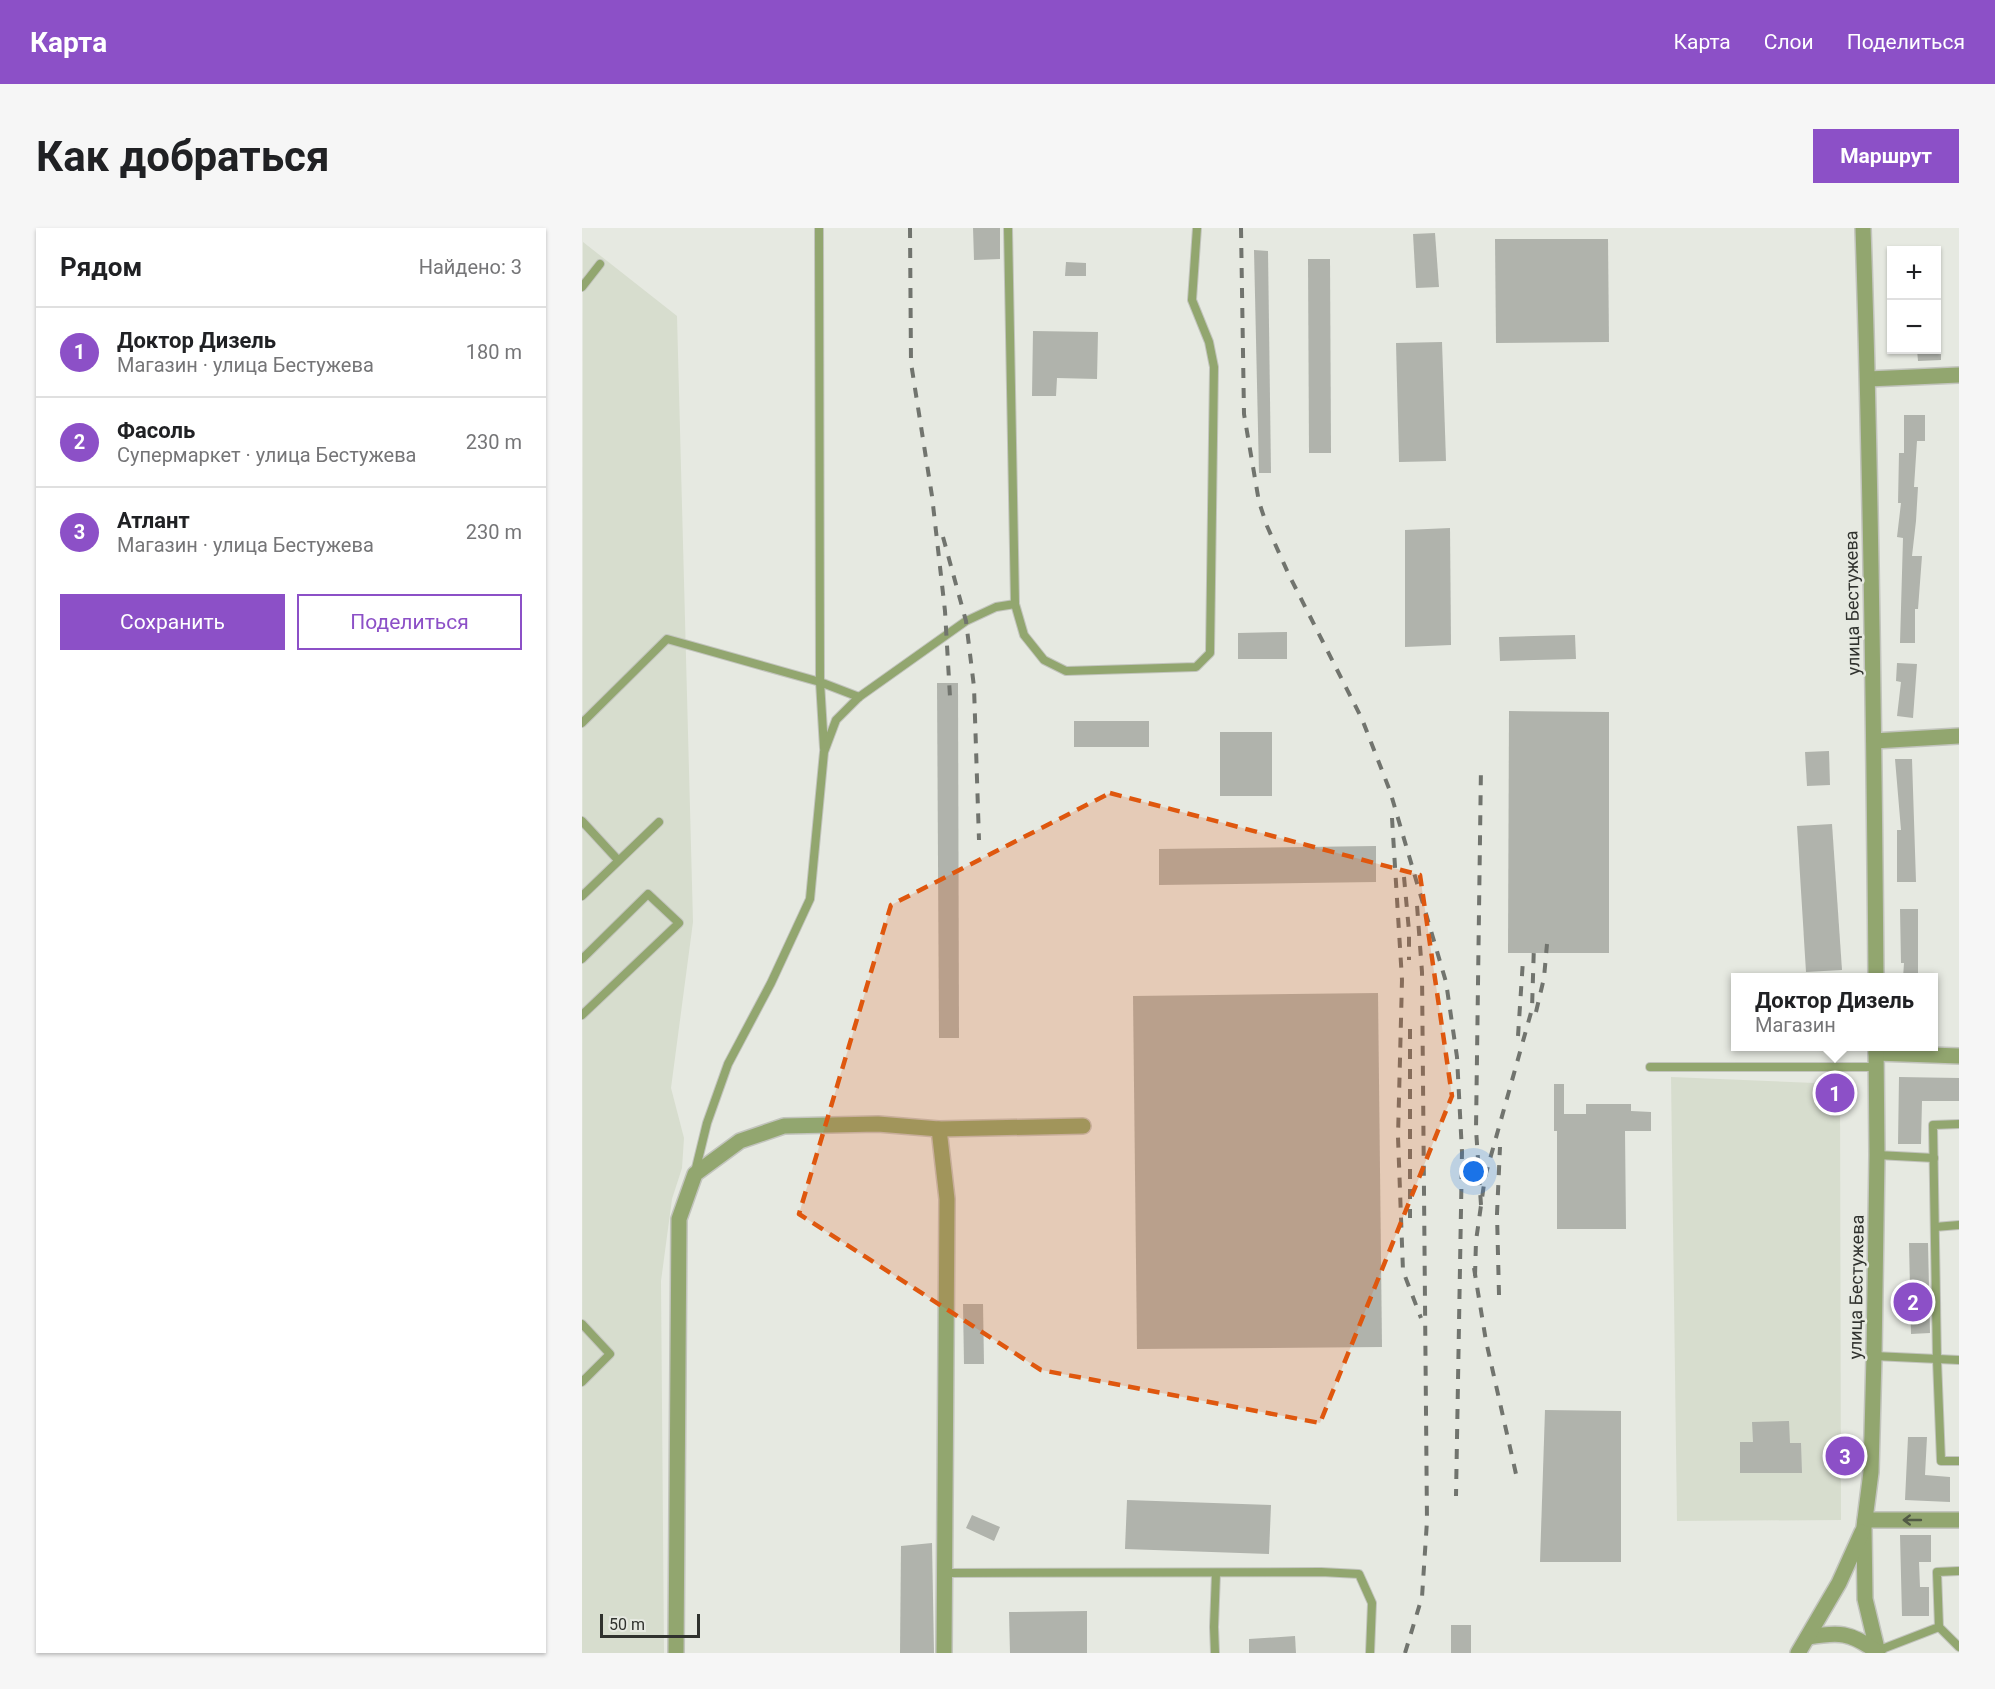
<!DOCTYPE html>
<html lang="ru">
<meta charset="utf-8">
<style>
body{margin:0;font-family:Roboto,sans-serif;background:#f6f6f6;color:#202124}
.controls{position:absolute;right:18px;top:18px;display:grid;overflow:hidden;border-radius:0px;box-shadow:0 2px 4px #0004}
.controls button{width:54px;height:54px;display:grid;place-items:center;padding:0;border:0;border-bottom:2px solid #e0e0e0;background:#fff;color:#202124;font:30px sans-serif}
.scale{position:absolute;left:18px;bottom:15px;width:100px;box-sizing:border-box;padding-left:6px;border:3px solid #30322e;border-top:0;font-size:16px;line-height:21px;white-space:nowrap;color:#30322e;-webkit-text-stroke:4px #e6e9e1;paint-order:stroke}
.you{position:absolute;left:892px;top:944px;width:21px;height:21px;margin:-15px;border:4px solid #fff;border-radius:50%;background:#1a73e8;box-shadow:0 0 0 9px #1a73e833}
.badge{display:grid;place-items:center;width:39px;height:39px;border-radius:50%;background:#8c50c7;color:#fff;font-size:20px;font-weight:700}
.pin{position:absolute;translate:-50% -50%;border:3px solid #fff;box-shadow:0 2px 6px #0006}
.popup{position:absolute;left:1149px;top:745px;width:207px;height:78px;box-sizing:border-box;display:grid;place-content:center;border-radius:0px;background:#fff;filter:drop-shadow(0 2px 4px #0005);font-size:20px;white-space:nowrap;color:#757577}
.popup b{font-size:22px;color:#202124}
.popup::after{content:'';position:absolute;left:50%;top:100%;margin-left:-12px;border:12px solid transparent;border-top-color:#fff}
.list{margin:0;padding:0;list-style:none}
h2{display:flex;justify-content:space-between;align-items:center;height:78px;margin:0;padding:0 24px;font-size:26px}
h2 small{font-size:20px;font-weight:400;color:#757577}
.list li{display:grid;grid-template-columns:39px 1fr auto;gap:18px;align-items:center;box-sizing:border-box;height:90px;padding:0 24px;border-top:2px solid #e0e0e0}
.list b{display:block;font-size:22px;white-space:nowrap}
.list p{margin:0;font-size:20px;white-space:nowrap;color:#757577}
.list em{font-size:20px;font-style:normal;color:#757577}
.actions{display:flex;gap:12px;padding:18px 24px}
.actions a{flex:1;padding:14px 0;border:2px solid #8c50c7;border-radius:0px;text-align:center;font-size:21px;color:#8c50c7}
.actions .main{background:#8c50c7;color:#fff}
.map{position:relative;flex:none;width:1377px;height:1425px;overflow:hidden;border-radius:0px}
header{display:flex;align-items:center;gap:36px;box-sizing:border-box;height:84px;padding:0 30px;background:#8c50c7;color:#fff}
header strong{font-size:28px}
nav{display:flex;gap:33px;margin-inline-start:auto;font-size:21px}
.intro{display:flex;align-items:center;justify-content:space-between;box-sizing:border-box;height:144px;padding:0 36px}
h1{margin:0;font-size:42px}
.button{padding:15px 27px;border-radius:0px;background:#8c50c7;color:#fff;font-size:21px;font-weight:700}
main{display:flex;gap:36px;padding:0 36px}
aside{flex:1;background:#fff;border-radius:0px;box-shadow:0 2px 4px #0004}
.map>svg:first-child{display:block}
.built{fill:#d7ddce}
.building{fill:#b0b3ac}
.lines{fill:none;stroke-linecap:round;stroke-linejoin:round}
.service-casing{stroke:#c2c4bd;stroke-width:10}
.minor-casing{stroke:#c2c4bd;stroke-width:18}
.tertiary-casing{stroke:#c2c4bd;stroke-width:18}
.service{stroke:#92a66f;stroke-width:8}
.minor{stroke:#92a66f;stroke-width:15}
.tertiary{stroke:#92a66f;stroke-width:15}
.rail{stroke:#71746e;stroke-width:4;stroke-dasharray:10 10;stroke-linecap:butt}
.oneway{stroke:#525b45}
.marked{fill:#df570e;fill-opacity:0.2;stroke:#df570e;stroke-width:4.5;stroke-dasharray:12 8;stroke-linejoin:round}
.labels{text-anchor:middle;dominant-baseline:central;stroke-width:5;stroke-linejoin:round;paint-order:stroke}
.street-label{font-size:18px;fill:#30322e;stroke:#e6e9e1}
</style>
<header>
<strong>Карта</strong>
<nav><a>Карта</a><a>Слои</a><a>Поделиться</a></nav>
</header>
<div class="intro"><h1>Как добраться</h1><a class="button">Маршрут</a></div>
<main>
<aside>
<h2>Рядом<small>Найдено: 3</small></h2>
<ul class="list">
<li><span class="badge">1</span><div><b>Доктор Дизель</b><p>Магазин · улица Бестужева</p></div><em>180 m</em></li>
<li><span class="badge">2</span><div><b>Фасоль</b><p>Супермаркет · улица Бестужева</p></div><em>230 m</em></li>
<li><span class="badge">3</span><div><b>Атлант</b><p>Магазин · улица Бестужева</p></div><em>230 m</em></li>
</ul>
<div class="actions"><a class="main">Сохранить</a><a>Поделиться</a></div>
</aside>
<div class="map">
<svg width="1377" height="1425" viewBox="0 0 1377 1425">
<rect width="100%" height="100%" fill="#e6e9e1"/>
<g class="built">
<polygon points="1,14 95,88 111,694 89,860 102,910 100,940 90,971 79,1053 82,1425 0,1425"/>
<polygon points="1089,849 1258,856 1259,1292 1095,1293"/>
</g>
<g class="building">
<polygon points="391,0 418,0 418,31 392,32"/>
<polygon points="853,5 857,59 834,60 831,6"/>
<polygon points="913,11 1026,11 1027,114 914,115"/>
<polygon points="672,22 686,23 689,245 677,245"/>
<polygon points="726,31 748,31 749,225 727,225"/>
<polygon points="484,34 504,35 504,48 483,48"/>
<polygon points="451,103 516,104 515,151 475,150 474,168 450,168"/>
<polygon points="860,114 864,233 817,234 814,115"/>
<polygon points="1335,122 1359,122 1359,132 1336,133"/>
<polygon points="1322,187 1343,187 1343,213 1335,213 1332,259 1336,259 1334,293 1330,328 1340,328 1336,381 1333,381 1333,415 1318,415 1321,310 1315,309 1319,275 1316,275 1317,225 1322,225"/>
<polygon points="868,300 869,417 823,419 823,302"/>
<polygon points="705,404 705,431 656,431 656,405"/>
<polygon points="993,407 994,431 918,433 917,409"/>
<polygon points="1315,435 1335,436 1331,490 1315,488 1319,454 1314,453"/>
<polygon points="355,455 376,455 377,810 357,810"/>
<polygon points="927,483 1027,484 1027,725 926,725"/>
<rect x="492" y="493" width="75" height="26"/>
<rect x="638" y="504" width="52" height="64"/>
<polygon points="1247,523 1248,557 1225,558 1223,524"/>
<polygon points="1313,531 1330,531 1334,654 1315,654 1315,602 1319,602"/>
<polygon points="1250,596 1260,742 1224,744 1215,598"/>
<polygon points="794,618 794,654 577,657 577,621"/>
<polygon points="1318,681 1336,681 1336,750 1321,750 1322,735 1319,735"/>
<polygon points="796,765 800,1119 555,1121 551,768"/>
<polygon points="1317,849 1377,850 1377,873 1340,873 1339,916 1316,916"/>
<polygon points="972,856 982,856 982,886 1004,886 1004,876 1049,876 1049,883 1069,884 1069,903 1043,903 1044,1001 975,1001 975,903 972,903"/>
<polygon points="1247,856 1258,856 1259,874 1247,875"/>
<polygon points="1327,1015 1346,1015 1348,1105 1329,1106"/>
<polygon points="381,1076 401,1076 402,1136 382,1136"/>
<polygon points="963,1182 1039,1183 1039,1334 958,1334"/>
<polygon points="1207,1193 1208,1215 1219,1215 1220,1245 1158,1245 1158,1214 1171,1214 1170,1194"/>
<polygon points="1326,1209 1345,1209 1343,1247 1368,1249 1368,1274 1323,1272"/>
<polygon points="545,1272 689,1277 687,1326 543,1321"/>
<polygon points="390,1287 418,1299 412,1313 384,1300"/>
<polygon points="1318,1307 1349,1307 1349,1334 1337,1334 1338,1359 1347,1359 1347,1388 1320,1388"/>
<polygon points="350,1315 352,1425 318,1425 319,1318"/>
<polygon points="505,1383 505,1425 428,1425 427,1384"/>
<rect x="869" y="1397" width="20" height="28"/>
<polygon points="713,1408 714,1425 667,1425 667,1411"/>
</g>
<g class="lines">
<g class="service-casing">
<g id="service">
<polyline points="237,0 238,454 242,520"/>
<polyline points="426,0 433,376 442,407 462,432 484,443 614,439 628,425 632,139 627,114 610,72 615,0"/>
<polyline points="0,59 18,36"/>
<polyline points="0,495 85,411 238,454 277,469"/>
<polyline points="0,593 36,632"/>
<polyline points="0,668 77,594"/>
<polyline points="0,731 66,666 97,695 0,787"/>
<polyline points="1068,839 1294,839"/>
<polyline points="1377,896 1351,897 1355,1132 1359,1233 1377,1233"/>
<polyline points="1295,927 1352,930"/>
<polyline points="113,944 125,895 146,836 189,755 228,671 242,524 254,492 277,469 384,393 414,379 433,376"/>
<polyline points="1353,999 1377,997"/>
<polyline points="0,1096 28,1126 0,1154"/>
<polyline points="1292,1128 1377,1132"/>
<polyline points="364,1345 739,1344 777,1346 790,1375 788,1425"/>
<polyline points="1357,1399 1377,1419"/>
<polyline points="1295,1423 1357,1399 1355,1344 1377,1343"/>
<polyline points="633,1425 632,1399 634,1345"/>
</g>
</g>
<g class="minor-casing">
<g id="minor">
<polyline points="1286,151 1377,147"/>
<polyline points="1292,513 1377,508"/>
<polyline points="1294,825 1377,828"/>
<polyline points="357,901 365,971 362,1425"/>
<polyline points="1283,1292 1377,1292"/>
<polyline points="94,1425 97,991 113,946 158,913 202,898 296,896 357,901 501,898"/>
</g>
</g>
<g class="tertiary-casing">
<g id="tertiary">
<path d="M1281,0C1289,250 1292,500 1294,750"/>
<polyline points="1294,818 1295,927 1292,1128 1289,1244 1282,1299 1283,1371 1296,1425"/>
<path d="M1226,1409C1257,1404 1268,1404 1294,1423"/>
<polyline points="1216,1425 1257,1355 1280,1304"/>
</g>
</g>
<use href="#service" class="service"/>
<use href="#minor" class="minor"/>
<use href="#tertiary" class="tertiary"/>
<g class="rail">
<polyline points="328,0 329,135 350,268 363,383 368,469"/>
<polyline points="659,0 662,186 677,274 685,298 707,347 780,491 808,563 864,754 875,829 880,924 874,1268"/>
<polyline points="361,309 384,393 392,459 397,612"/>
<polyline points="810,590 820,752 816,909 821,1043 839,1090"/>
<polyline points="822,649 827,703 827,732"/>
<polyline points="954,784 962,750 965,716"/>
<polyline points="828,801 828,990"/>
<polyline points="936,808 941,732"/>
<polyline points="899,977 894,901 899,538"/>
<polyline points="892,1040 904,1113 934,1246"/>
<polyline points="893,1048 894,1013 903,949 950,781 952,716"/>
<polyline points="917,1067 915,986 918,919"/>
<polyline points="823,1425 840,1369 845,1293 840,744 835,677"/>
</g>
</g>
<defs><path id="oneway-shaft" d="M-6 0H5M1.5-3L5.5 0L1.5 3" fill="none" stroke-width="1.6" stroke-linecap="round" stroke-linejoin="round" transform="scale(1.5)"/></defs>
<use class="oneway" href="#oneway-shaft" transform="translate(1330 1292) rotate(-180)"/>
<path class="marked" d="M528,565L838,647L870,868L738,1195L459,1142L217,986L309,677Z"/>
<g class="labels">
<g class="street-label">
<text transform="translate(1270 375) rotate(-91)">улица Бестужева</text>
<text transform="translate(1274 1059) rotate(-89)">улица Бестужева</text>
</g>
</g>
</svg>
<div class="controls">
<button>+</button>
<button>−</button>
</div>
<div class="scale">50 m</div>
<div class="you"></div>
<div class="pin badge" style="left:1253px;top:865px">1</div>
<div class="popup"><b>Доктор Дизель</b>Магазин</div>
<div class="pin badge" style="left:1331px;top:1074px">2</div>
<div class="pin badge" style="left:1263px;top:1228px">3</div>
</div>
</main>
